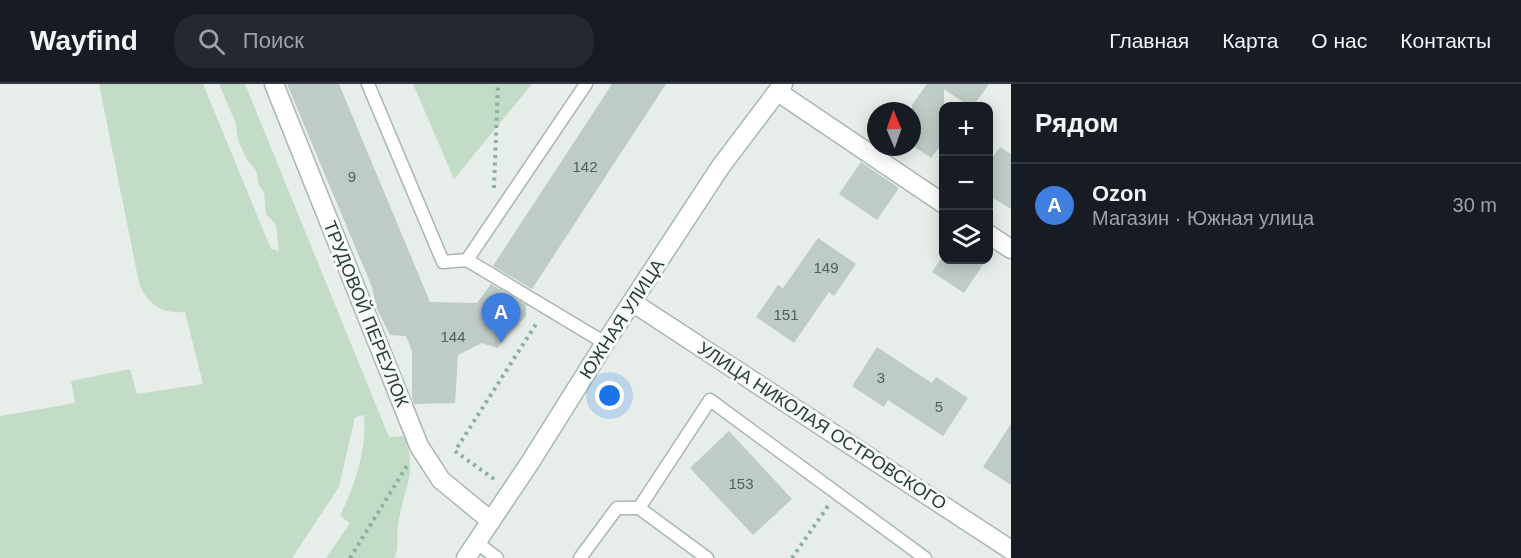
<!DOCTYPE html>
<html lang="ru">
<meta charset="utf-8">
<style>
body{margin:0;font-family:Arial,sans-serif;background:#242831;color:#f1f3f6}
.controls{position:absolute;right:18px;top:18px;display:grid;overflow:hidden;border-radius:12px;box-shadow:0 3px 15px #0003}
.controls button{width:54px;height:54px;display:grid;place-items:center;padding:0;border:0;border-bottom:2px solid #363941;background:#171b24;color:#f1f3f6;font:30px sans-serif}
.compass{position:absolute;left:867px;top:18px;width:54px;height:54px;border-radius:50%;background:#171b24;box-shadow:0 3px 15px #0003;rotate:358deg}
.you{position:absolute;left:610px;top:312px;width:21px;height:21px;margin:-15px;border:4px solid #fff;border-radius:50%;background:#1a73e8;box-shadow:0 0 0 9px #1a73e833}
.badge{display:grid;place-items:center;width:39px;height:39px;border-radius:50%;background:#db2777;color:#fff;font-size:20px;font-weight:700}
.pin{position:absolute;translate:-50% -50px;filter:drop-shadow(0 2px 3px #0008)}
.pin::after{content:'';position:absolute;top:32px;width:21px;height:18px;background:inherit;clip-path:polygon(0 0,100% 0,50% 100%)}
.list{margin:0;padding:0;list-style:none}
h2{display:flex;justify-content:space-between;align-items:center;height:78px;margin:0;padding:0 24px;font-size:26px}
h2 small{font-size:20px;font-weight:400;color:#9ea1a6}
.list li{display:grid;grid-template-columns:39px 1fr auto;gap:18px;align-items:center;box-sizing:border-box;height:84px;padding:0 24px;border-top:2px solid #363941}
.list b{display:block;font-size:22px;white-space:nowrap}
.list p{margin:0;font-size:20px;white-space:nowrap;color:#9ea1a6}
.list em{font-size:20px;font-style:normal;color:#9ea1a6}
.icon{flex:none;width:33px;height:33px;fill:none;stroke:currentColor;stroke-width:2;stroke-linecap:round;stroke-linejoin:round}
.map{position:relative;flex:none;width:1011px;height:474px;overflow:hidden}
header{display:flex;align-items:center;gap:36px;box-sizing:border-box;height:84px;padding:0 30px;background:#171b24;border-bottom:2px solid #363941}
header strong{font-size:28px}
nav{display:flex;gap:33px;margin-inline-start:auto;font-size:21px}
.search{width:420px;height:54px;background:#242831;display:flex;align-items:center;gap:15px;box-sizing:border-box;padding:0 21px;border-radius:24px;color:#9ea1a6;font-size:22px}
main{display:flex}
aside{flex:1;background:#171b24}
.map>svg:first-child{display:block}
.green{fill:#c2dcc8}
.building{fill:#bfcbc6}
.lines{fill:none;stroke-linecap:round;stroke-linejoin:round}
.lane-casing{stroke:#aab6b1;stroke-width:15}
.street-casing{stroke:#aab6b1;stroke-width:21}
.secondary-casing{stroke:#a6b8b1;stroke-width:21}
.path{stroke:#8aaea2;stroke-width:4;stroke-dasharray:3 4.5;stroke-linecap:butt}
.lane{stroke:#fff;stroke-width:12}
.street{stroke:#fff;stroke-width:18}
.secondary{stroke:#fff;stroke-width:18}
.labels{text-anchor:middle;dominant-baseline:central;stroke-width:6;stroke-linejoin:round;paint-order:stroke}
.number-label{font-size:15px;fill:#4d615b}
.street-label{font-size:18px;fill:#273e37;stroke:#f7faf9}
</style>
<header>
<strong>Wayfind</strong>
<div class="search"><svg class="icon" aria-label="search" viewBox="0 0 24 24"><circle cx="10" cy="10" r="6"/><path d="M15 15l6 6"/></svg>Поиск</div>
<nav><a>Главная</a><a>Карта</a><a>О нас</a><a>Контакты</a></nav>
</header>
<main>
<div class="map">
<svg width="1011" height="474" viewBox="0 0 1011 474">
<rect width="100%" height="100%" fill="#e7eeea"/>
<g class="green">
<path d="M99,0H203L271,165L279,167L276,141L266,130L264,108L259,102L256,86L247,76L238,56L236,40L219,0H245L389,353L404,352C419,390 403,405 398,441C396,453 400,463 394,474H326L350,439L340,432C355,400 367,367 364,331L355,333L339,403L292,474H0V332L75,319L71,297L130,285L137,310L203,300L185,228C162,230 148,221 139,199Z"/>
<polygon points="413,0 532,0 454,95"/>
</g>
<g class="building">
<polygon points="287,0 339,0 430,218 477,219 491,200 526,221 526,232 497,264 482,259 458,271 455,319 414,320 412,313 412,267 406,252 390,251 376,223 372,203"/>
<polygon points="612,0 666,0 532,205 493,182"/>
<polygon points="927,0 989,0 973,22 969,22 944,5 944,57 931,74 912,61 912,21"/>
<polygon points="1000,63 1011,70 1011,125 988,111 988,80"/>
<polygon points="861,78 899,104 877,136 839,110"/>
<polygon points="818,154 856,180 834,212 829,208 794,259 756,233 778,201 783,204"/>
<polygon points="940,176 986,176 964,209 932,188"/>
<polygon points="877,263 932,299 936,293 968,314 943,352 888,316 884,323 852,302"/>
<polygon points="1011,340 1011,401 983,383"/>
<polygon points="729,347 792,415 753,451 690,384"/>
</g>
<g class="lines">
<g class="lane-casing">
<g id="lane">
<polyline points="368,0 443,178 467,176 605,259"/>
<polyline points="467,176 586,0"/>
<polyline points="639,424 707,474"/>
<polyline points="476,458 497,474"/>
<polyline points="580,474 617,424 639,424 710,316 925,474"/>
</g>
</g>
<g class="street-casing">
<g id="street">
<polyline points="274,0 419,362 441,396 491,437"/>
<polyline points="778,8 944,120"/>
<polyline points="988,150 1011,165"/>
<polyline points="632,218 1011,466"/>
</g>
</g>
<g class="secondary-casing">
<polyline id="secondary" points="466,474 531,377 605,259 721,82 783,0"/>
</g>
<g class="path">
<polyline points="494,104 498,0"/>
<polyline points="494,395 455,367 538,237"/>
<polyline points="350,474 408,380"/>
<polyline points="792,474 828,422"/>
</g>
<use href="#lane" class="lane"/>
<use href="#street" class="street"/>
<use href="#secondary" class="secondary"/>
</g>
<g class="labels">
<g class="number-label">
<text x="585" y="82">142</text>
<text x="352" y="92">9</text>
<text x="826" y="183">149</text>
<text x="786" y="230">151</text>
<text x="453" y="252">144</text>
<text x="881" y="293">3</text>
<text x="939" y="322">5</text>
<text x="741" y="399">153</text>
</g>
<g class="street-label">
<text transform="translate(366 230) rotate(68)">ТРУДОВОЙ ПЕРЕУЛОК</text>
<text transform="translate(622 235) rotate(-57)">ЮЖНАЯ УЛИЦА</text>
<text transform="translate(822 342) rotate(33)">УЛИЦА НИКОЛАЯ ОСТРОВСКОГО</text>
</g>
</g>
</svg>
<div class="controls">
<button>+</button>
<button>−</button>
<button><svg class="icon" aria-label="layers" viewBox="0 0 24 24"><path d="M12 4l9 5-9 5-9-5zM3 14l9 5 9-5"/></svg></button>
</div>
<svg class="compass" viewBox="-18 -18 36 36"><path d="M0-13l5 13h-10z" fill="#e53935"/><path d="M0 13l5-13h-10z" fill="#9ea1a6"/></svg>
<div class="you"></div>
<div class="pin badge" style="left:501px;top:259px;background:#3f7fe0">A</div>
</div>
<aside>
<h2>Рядом<small></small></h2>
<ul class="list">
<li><span class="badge" style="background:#3f7fe0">A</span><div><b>Ozon</b><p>Магазин · Южная улица</p></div><em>30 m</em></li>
</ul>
</aside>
</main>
